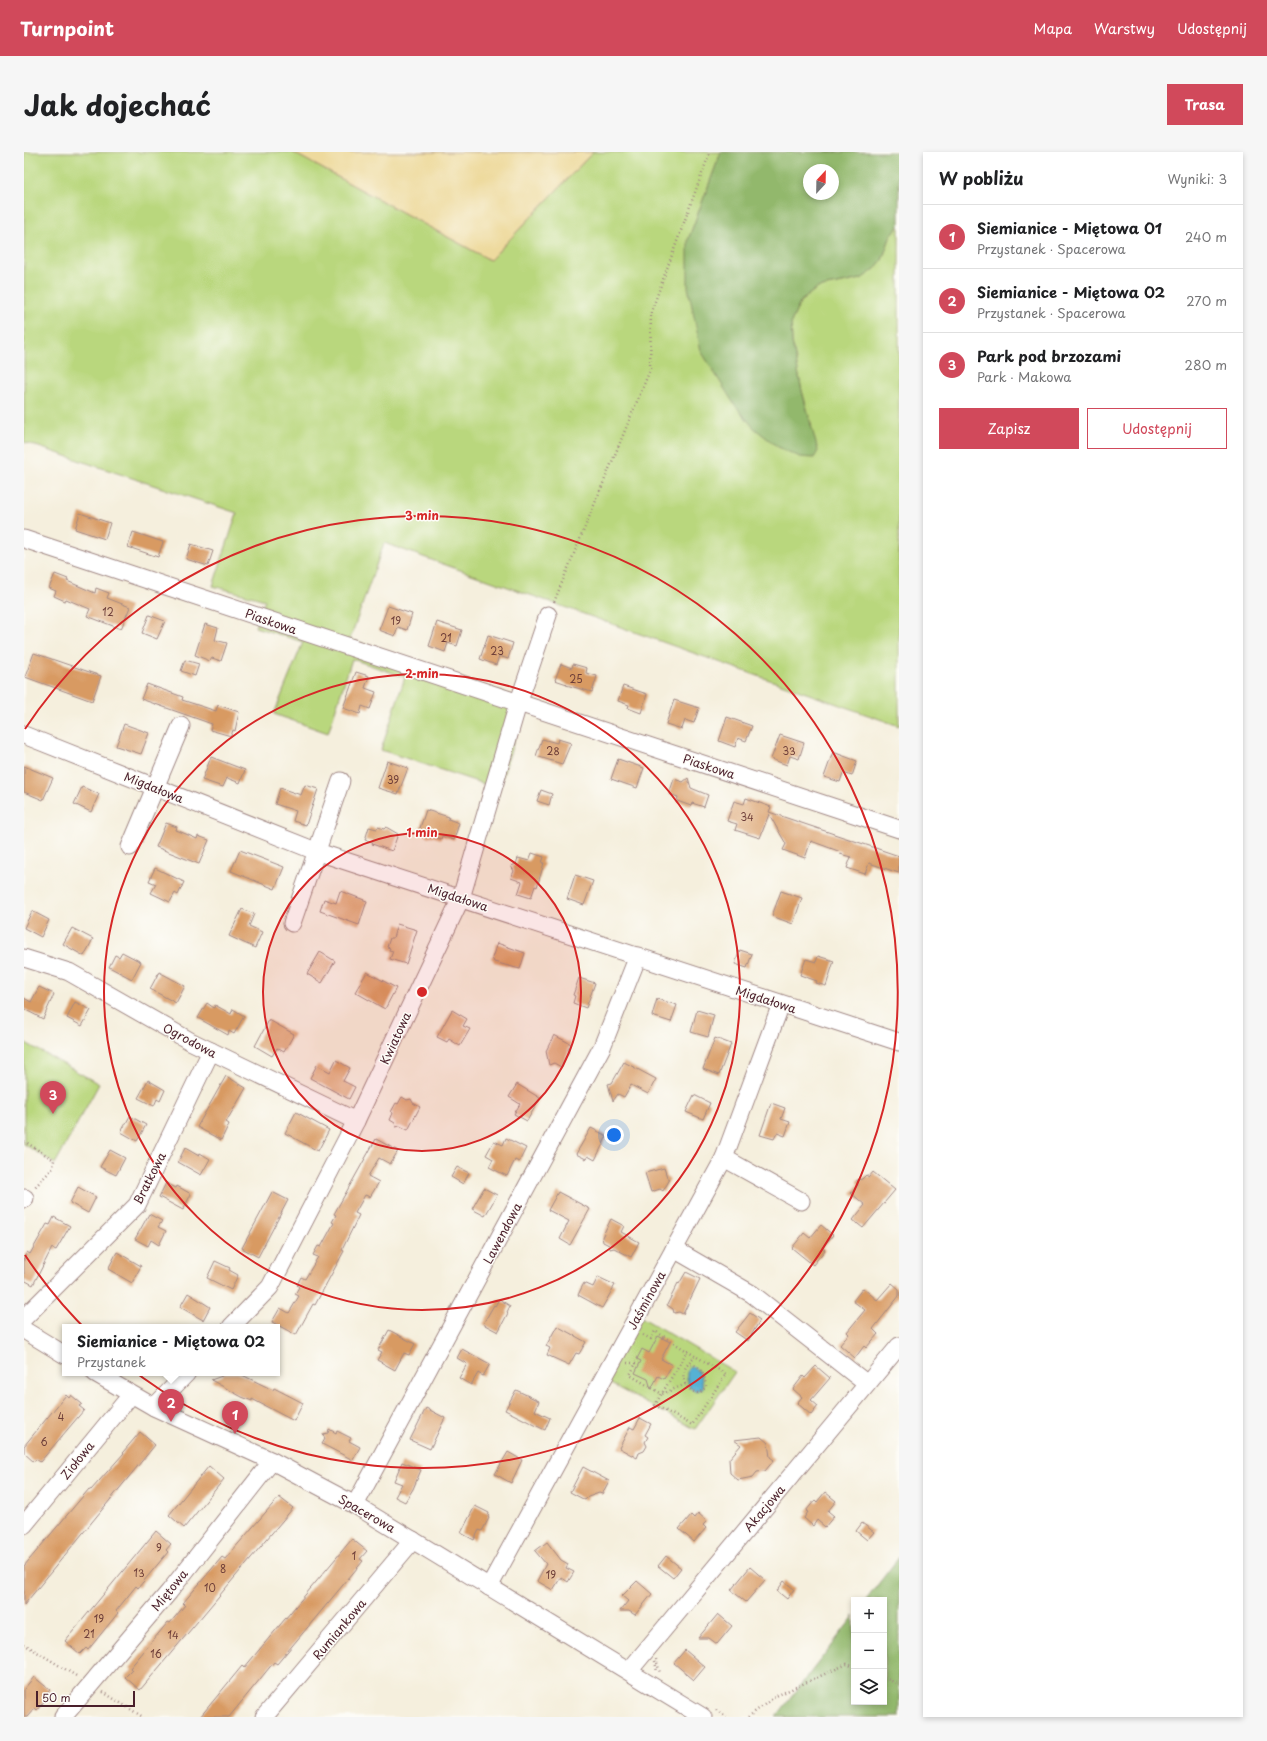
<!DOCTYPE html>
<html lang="pl">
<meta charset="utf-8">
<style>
body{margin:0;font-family:"Playpen Sans",sans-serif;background:#f6f6f6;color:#202124}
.controls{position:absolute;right:12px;bottom:12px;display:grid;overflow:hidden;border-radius:0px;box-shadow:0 2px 6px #0003}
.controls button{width:36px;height:36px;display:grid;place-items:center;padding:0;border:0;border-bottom:1px solid #e0e0e0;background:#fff;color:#202124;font:20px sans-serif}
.compass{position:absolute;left:779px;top:12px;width:36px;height:36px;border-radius:50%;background:#fff;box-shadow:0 2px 6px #0003;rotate:22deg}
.scale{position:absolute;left:12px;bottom:10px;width:99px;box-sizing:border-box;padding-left:4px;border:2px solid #4a1f2b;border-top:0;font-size:11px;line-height:14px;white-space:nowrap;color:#4a1f2b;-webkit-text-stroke:3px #fdfcf7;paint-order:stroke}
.you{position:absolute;left:590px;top:983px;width:14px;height:14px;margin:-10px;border:3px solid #fff;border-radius:50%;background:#1a73e8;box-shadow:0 0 0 6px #1a73e833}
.badge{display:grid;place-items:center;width:26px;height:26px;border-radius:50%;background:#d1495b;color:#fff;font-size:13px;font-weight:700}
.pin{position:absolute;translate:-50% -33px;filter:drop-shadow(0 1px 2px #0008)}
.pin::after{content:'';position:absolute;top:21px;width:14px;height:12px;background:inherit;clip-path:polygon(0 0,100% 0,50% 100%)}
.popup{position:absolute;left:38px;top:1172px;width:218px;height:52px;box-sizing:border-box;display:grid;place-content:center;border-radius:0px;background:#fff;filter:drop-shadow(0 1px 3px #0005);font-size:13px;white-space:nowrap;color:#757577}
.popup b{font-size:15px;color:#202124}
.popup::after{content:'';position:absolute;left:50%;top:100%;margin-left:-8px;border:8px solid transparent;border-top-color:#fff}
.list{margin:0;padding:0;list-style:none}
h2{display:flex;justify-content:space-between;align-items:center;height:52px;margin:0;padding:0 16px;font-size:17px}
h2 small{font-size:13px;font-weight:400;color:#757577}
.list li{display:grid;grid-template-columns:26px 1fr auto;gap:12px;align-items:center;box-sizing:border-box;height:64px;padding:0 16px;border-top:1px solid #e0e0e0}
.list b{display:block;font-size:15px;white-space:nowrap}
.list p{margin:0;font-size:13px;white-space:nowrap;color:#757577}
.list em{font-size:13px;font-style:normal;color:#757577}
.actions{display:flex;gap:8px;padding:12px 16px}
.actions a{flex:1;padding:9px 0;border:1px solid #d1495b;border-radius:0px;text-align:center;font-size:14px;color:#d1495b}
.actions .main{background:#d1495b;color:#fff}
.icon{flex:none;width:22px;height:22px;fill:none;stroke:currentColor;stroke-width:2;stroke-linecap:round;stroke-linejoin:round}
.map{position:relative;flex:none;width:875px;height:1565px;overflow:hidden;border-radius:0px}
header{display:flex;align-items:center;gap:24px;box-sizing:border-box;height:56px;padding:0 20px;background:#d1495b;color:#fff}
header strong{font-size:19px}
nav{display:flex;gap:22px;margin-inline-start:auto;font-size:14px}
.intro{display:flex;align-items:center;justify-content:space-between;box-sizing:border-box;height:96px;padding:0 24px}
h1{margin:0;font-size:28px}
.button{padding:10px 18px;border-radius:0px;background:#d1495b;color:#fff;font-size:14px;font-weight:700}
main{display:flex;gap:24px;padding:0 24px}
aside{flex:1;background:#fff;border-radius:0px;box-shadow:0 2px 6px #0003}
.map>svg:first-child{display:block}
.green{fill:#b9d77d;stroke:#827b54}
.forest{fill:#92b86c;stroke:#6e6c4c;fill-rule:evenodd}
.sand{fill:#eeda9e;stroke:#9c7c64}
.water{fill:#56b1d4;stroke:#506880}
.building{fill:#d89a62}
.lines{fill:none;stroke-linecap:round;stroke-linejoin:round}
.minor-casing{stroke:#a08784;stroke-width:19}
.path{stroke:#a08784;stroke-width:2.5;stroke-dasharray:1 3;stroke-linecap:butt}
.minor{stroke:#fff;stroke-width:17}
.ring{fill:none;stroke:#d62828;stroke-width:2}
.labels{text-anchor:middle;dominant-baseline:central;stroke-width:3;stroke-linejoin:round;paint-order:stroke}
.number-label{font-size:10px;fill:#6e3e39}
.street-label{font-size:12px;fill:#4a1f2b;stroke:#fdfcf7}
.centre{fill:#d62828;stroke:#fdfcf7;stroke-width:2}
.ring-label{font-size:12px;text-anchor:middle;font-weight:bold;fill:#d62828;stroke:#fdfcf7;stroke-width:3;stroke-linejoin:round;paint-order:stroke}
</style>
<header>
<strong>Turnpoint</strong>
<nav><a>Mapa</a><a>Warstwy</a><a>Udostępnij</a></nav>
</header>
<div class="intro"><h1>Jak dojechać</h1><a class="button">Trasa</a></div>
<main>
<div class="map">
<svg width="875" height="1565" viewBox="0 0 875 1565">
<rect width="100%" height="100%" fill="#fdfcf7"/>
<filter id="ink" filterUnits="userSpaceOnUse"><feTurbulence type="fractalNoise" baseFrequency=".025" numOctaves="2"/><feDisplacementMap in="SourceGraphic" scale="8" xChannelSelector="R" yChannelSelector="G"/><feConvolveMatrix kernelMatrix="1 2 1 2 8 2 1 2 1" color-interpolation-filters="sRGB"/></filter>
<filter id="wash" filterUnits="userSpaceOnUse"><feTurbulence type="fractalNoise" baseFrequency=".012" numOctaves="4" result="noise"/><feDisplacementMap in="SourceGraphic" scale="16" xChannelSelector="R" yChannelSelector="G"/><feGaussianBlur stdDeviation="0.9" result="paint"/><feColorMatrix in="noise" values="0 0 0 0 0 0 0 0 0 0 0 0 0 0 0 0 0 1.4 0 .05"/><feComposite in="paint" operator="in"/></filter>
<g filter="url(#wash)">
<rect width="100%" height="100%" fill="#f5efdd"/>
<g class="green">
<polygon points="0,0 268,0 466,108 569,0 697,0 664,88 788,274 778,239 768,190 767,170 777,149 793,136 837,127 858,108 867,83 875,74 875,574 360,391 326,487 502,549 475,637 357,598 381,525 328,507 304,581 250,562 279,490 231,475 241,448 189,434 213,361 0,290"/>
<polygon points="0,890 75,932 31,1012 0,992"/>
<polygon points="617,1165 711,1220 671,1277 581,1229"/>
</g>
<g class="forest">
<path d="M697,0H875V74L867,83L858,108L850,118L837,127L793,136L777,149L767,170L768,190L778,239L794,299L790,306L776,305L754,295L730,276L710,252L677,199L664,135V88ZM785,18H809V42H785Z"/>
<polygon points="875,1405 875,1565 752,1565 830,1464 830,1550 860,1550 860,1448 842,1448"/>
</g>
<polygon class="sand" points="268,0 569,0 466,108"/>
<path class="water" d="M665,1215H670L677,1222L679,1236L673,1239L666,1236C663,1229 661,1223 665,1215Z"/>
<g id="blocks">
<g class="building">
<polygon points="56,361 86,371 81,387 51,377"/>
<polygon points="109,380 139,390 134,405 104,395"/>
<polygon points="167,392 189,399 184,414 162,407"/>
<polygon points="31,422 44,427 43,429 71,441 72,436 85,441 83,446 106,455 97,477 63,464 66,457 42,447 41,449 30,444 32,439 25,436"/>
<polygon points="364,454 388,462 383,478 374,475 371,484 355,478"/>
<polygon points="125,463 141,469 133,487 118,481"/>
<polygon points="413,470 438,478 433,494 424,491 421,500 405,494"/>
<polygon points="181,472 194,476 191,488 203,491 197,509 188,506 186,509 171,503"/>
<polygon points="464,483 489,491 484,507 475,504 472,513 456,507"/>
<polygon points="10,501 77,524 68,549 1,525"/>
<polygon points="161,508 175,512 171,524 157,519"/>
<polygon points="537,512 548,516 549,512 563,516 562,521 573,524 568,540 542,533 543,532 531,528"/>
<polygon points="332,520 345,524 341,536 352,540 346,557 338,554 336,562 319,556"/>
<polygon points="123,532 159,545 158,548 192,559 194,553 215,560 211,579 209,578 207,584 186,578 188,572 117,547"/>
<polygon points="599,534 623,542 617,561 604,556 605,553 594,549"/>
<polygon points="650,548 675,556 670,571 661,568 658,577 642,572"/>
<polygon points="703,565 728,574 722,589 714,586 711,595 695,589"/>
<polygon points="100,572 125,581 117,602 92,594"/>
<polygon points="756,583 780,591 775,607 766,604 763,613 747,607"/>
<polygon points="518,587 533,591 534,587 547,591 538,612 512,604"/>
<polygon points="809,600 833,609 828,624 819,621 816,630 800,625"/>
<polygon points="187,605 221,618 216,631 203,626 199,635 178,628"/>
<polygon points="594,607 620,616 613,636 587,627"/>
<polygon points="363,609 384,616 374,642 354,636"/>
<polygon points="0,614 29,626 19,648 0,640"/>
<polygon points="664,626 667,636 684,643 680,655 668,651 667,654 653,649 654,645 645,642 650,627 659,630"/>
<polygon points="281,633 294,637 282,673 269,669 272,659 251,652 256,636 277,643"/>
<polygon points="58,635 75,642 67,660 50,652"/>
<polygon points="517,638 528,642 525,653 513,649"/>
<polygon points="722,646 747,655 745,660 875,704 875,721 845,711 841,722 823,716 827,705 816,702 817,700 787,689 781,706 759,698 762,692 745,662 736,686 711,678 713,672 703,669 710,649 720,652"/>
<polygon points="402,658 425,665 424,667 435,671 430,688 418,684 417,687 407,684 404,685 395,679"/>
<polygon points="142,671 153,675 152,678 162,682 173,687 174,684 185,688 175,712 132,695"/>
<polygon points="345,675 353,677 354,675 360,677 362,675 374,682 368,699 348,692 349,690 341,688"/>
<polygon points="216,698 260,715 251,737 207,719"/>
<polygon points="508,701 520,705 518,711 520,711 513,735 511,734 507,746 494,742 498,730 487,726 490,719 487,714 492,712 494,706 505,709"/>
<polygon points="131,716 160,730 154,743 151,741 146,750 127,741 132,732 125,729"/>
<polygon points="551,723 569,729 560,753 543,747"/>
<polygon points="316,739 343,749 335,773 296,759 300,747 312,751"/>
<polygon points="757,739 778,746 769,772 748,764"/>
<polygon points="218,757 230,762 225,774 238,780 231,796 205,784"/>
<polygon points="8,759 25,768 17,785 0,776"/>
<polygon points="373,772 393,778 382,812 366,807 369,799 365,798 366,796 363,795 366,786 369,786"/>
<polygon points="48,776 69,787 60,804 39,792"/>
<polygon points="473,791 501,801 496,817 470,810 468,806"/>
<polygon points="716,798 728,802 723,816 711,812"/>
<polygon points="98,800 117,810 108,827 85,815 91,803 95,805"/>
<polygon points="296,800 311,809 298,831 283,822"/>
<polygon points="794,804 810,809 802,834 792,831 793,829 776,823 782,807 792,810"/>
<polygon points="135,820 161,834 152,851 126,837"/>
<polygon points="343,820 372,836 361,857 331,840"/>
<polygon points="555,826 571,831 562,856 549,851 551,844 549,843"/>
<polygon points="15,835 30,842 19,867 0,857 0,846 7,850"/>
<polygon points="633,847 653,853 647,870 628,864"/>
<polygon points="51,850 67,858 58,874 43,866"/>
<polygon points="183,851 190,856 191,853 207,862 209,857 220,864 210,882 205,879 204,883 174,866"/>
<polygon points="428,858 443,867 439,874 446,877 436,894 425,887 423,890 413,885"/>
<polygon points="673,858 690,863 684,885 667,880"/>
<polygon points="245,868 270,882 260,900 253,896 248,904 231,894"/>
<polygon points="530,883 547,892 544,898 545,899 537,915 530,911 525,913 522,899"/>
<polygon points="691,886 707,892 695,923 679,917"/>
<polygon points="312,908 326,916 319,929 331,935 325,947 286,926 293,913 306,920"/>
<polygon points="600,910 632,927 624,942 607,933 600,945 594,942 589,949 584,932 588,931"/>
<polygon points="202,924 222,936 202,970 205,972 197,988 173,975"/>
<polygon points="124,928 141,938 136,949 133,947 130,954 114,946"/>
<polygon points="493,932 516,946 503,969 490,962 496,952 485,945"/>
<polygon points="670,943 686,951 679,967 662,960"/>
<polygon points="378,945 383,948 387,947 389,951 396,955 384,978 376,974 372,975 371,971 366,968 369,961 367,960 372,951 374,952"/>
<polygon points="747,951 761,956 757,967 766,970 761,984 753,981 750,987 736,983"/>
<polygon points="272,960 305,978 294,999 261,981"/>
<polygon points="106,964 122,973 113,989 97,980"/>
<polygon points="567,976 583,984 571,1008 564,1004 562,1007 552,1002"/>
<polygon points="482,986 502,996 495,1010 491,1008 483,1024 465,1015 469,1007 462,1003 470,989 479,993"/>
<polygon points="352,987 374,999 366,1012 355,1006 344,1024 355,1030 346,1045 341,1043 331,1061 335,1063 318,1098 320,1099 291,1153 289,1152 272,1183 248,1170 256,1156 265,1161 275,1144 271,1142 275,1135 273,1133 277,1125 281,1127 294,1105 289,1103 294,1094 297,1095 310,1071 308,1070 312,1063 310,1062"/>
<polygon points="161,996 175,1004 176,1001 186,1007 177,1023 154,1010"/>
<polygon points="86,998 101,1006 92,1023 76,1015"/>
<polygon points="433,1015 445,1021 439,1032 427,1025"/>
<polygon points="640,1016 643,1025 646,1027 639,1039 636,1037 627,1040 621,1021"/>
<polygon points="849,1020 871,1038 839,1076 829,1068 841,1053 827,1041 834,1033 833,1028 838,1027 842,1023 845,1025"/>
<polygon points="142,1031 152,1036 153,1034 167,1042 159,1058 135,1045"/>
<polygon points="54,1035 72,1045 64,1061 46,1051"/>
<polygon points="460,1036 473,1043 461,1064 448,1057"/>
<polygon points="248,1040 264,1048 234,1105 218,1096"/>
<polygon points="534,1040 566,1057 546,1093 536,1087 545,1069 524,1058"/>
<polygon points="125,1062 138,1069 134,1075 142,1079 135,1093 127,1088 124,1094 111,1087"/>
<polygon points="30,1065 46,1074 32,1098 28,1096 9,1133 0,1128 0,1107 3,1100 6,1102 23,1072 26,1073"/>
<polygon points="587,1067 600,1074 597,1080 615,1090 607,1105 590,1096 586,1097 585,1093 579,1090 578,1085"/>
<polygon points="797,1073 809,1083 798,1096 801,1098 789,1113 768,1096 780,1081 786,1086"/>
<polygon points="93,1100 117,1114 108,1131 84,1117"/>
<polygon points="191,1109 206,1116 205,1118 214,1123 207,1138 183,1126"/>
<polygon points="662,1120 676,1127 659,1162 655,1160 650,1161 649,1157 643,1153 654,1131 655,1132"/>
<polygon points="574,1125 591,1133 578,1156 554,1143 560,1131 569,1135"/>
<polygon points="868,1131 875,1137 875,1144 849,1177 854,1182 842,1196 840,1194 831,1206 816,1193 825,1182 823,1180 841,1158 829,1149 839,1136 853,1148"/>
<polygon points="164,1141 186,1155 179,1168 156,1155"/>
<polygon points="475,1147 486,1154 483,1160 484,1161 474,1180 459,1172 470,1153 471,1154"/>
<polygon points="726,1161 736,1168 724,1189 711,1180"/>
<polygon points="533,1174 562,1190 555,1202 552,1201 545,1213 523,1203 526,1196 522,1194"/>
<polygon points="365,1178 391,1192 385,1203 380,1201 371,1218 353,1208 358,1200 354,1198"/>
<polygon points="634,1184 646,1190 637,1207 648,1213 640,1227 634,1224 627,1237 624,1227 611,1221 617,1209 613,1207 618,1197 625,1201"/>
<polygon points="438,1197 466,1212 459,1224 454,1221 447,1233 435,1226 443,1212 433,1206"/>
<polygon points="792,1214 806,1226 787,1248 794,1254 787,1263 773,1251 778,1245 769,1237 779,1224 781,1226"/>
<polygon points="200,1221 214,1221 249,1238 250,1236 279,1251 270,1269 228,1247 228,1249 218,1245 187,1228 198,1224"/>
<polygon points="492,1238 515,1249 511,1259 526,1266 521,1278 481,1258"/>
<polygon points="42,1243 45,1246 47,1243 58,1252 55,1254 60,1258 16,1310 12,1307 10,1310 0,1301 0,1294"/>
<polygon points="402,1256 421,1266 406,1297 386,1288"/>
<polygon points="616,1266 627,1272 621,1283 624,1285 621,1290 623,1294 620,1299 615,1301 613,1306 595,1296 606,1275 610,1277"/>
<polygon points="305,1277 312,1281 313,1279 327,1286 325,1289 336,1295 329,1308 298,1292 301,1287 299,1282 304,1281"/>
<polygon points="116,1280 131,1293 0,1453 0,1414 65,1337 67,1338 100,1301 99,1300"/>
<polygon points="737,1285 744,1291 746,1305 750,1308 741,1319 733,1320 729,1325 714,1328 706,1321 705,1307 717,1293 710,1288"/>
<polygon points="484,1300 498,1308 487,1331 471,1322"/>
<polygon points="378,1310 397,1318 389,1337 381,1350 371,1345 378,1332 370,1329"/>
<polygon points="185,1314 200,1327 160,1376 145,1363"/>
<polygon points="559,1315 585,1329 578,1342 575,1341 564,1345 561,1348 546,1340"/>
<polygon points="801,1340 812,1349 804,1359 810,1364 801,1375 793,1368 789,1374 780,1366 784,1360 782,1359 791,1348 793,1350"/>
<polygon points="255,1345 269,1356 116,1538 101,1525 108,1518 106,1516 144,1470 146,1471 161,1453 159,1451 198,1405 201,1407"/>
<polygon points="451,1354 465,1361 464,1365 465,1366 458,1379 455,1378 450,1388 437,1381"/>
<polygon points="674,1361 683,1369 679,1373 682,1376 670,1390 655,1377 667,1363 670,1366"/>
<polygon points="838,1371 850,1380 843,1388 832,1379"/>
<polygon points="132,1379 147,1392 142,1398 144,1400 114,1436 112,1434 92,1459 94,1461 64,1498 62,1496 56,1502 41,1489"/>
<polygon points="328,1387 343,1399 336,1407 339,1409 253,1512 250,1510 205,1565 176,1565 218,1514 220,1516"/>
<polygon points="523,1390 537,1408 544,1412 542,1416 550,1420 544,1430 537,1425 529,1438 513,1429 522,1412 511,1399"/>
<polygon points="642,1404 657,1416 649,1426 634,1414"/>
<polygon points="726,1415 741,1428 722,1450 707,1438"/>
<polygon points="613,1429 628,1442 611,1463 605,1459 596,1459 604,1449 598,1444"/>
<polygon points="760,1429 770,1437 763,1447 753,1439"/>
<polygon points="694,1462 708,1474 693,1492 685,1486 674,1486"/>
<polygon points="661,1498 681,1515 670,1528 650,1511"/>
<polygon points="10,1525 26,1538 20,1545 23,1546 13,1558 11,1556 3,1565 0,1565 0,1537"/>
</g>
</g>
</g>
<g filter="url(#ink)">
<use href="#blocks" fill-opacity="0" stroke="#a08784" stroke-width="1"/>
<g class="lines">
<g class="minor-casing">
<g id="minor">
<polyline points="0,387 875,677"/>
<polyline points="0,583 294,700 875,890"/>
<polyline points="106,695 157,574"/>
<polyline points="268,771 317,629"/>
<polyline points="0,806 45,820 166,889 332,969"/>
<polyline points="700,1006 777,1049"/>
<polyline points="0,1047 1,1046"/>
<polyline points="650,1097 728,1142 843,1232"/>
<polyline points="0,1166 113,1053 187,899"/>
<polyline points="207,1175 246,1135 332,969 437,746 494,552 524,463"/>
<polyline points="0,1178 41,1203"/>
<polyline points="71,1221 130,1255 248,1309 331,1353 679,1565"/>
<polyline points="130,1255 163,1221"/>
<polyline points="331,1353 578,895 614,804"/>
<polyline points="0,1373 107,1243"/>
<polyline points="465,1435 700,1006 757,852"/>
<polyline points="605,1519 875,1194"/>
<polyline points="39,1565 145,1440 248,1309"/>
<polyline points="240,1565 389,1388"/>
</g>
</g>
<g class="path">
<polyline points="530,450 626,218 627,160 686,0"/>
<polyline points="0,989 30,1008 29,1016 10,1036"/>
<path d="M619,1183L627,1187L631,1179L671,1204C667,1208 663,1212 661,1217C656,1229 664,1240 675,1241L682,1235C681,1224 676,1210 663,1213"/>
<polyline points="664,1198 631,1253 668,1273 702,1222 671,1204"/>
<polyline points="603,1211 612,1211 606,1223 638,1242 662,1232"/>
<polyline points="0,1492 54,1525"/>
<polyline points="632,1507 636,1521"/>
<polyline points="631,1509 633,1520"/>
<polyline points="860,1526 875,1532"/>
<polyline points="79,1540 119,1565"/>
<polyline points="692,1558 702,1565"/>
<polyline points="724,1565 752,1544 823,1512 830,1515"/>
</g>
<use href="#minor" class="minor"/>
</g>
</g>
<circle cx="398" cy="840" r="159" fill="#d62828" fill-opacity=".12"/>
<g class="ring">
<circle cx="398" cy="840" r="159"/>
<circle cx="398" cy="840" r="318"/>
<path d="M1 577A476 476 0 1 1 1 1103"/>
</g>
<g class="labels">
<g class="number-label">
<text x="84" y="459">12</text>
<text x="372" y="468">19</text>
<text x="422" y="485">21</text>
<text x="473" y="498">23</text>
<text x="552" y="526">25</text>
<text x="529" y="598">28</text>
<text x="765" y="598">33</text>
<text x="369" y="627">39</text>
<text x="723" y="664">34</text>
<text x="37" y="1264">4</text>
<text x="20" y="1289">6</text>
<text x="135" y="1395">9</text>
<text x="330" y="1403">1</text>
<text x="199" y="1416">8</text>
<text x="115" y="1420">13</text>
<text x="527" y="1422">19</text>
<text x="186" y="1435">10</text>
<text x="75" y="1466">19</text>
<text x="65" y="1481">21</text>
<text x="149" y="1482">14</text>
<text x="132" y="1501">16</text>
</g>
<g class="street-label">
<text transform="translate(247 469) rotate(19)">Piaskowa</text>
<text transform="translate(685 614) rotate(18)">Piaskowa</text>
<text transform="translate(130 635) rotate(22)">Migdałowa</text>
<text transform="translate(434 745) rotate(18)">Migdałowa</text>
<text transform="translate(742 847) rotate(18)">Migdałowa</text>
<text transform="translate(371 886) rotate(-65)">Kwiatowa</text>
<text transform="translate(166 888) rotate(28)">Ogrodowa</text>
<text transform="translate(125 1026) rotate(-63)">Bratkowa</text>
<text transform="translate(478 1081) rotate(-62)">Lawendowa</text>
<text transform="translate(622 1148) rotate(-61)">Jaśminowa</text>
<text transform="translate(53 1308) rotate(-51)">Ziołowa</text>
<text transform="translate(740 1356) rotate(-50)">Akacjowa</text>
<text transform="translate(343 1361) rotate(30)">Spacerowa</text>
<text transform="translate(145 1438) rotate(-51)">Miętowa</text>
<text transform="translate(315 1477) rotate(-50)">Rumiankowa</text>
</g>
</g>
<circle cx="398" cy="840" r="6" class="centre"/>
<g class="ring-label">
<text x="398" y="368">3 min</text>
<text x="398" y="526">2 min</text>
<text x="398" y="685">1 min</text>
</g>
</svg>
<div class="controls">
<button>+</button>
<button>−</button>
<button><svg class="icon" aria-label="layers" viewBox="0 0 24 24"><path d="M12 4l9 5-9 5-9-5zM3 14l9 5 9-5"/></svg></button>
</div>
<svg class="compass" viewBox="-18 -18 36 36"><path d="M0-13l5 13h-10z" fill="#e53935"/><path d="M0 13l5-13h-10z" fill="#757577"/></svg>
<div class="scale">50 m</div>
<div class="you"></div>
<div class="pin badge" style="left:211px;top:1282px">1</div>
<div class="pin badge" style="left:147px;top:1270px">2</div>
<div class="popup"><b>Siemianice - Miętowa 02</b>Przystanek</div>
<div class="pin badge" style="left:29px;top:962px">3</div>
</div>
<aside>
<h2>W pobliżu<small>Wyniki: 3</small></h2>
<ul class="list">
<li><span class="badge">1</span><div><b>Siemianice - Miętowa 01</b><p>Przystanek · Spacerowa</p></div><em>240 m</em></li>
<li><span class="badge">2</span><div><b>Siemianice - Miętowa 02</b><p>Przystanek · Spacerowa</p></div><em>270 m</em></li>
<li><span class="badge">3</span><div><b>Park pod brzozami</b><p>Park · Makowa</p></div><em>280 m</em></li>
</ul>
<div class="actions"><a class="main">Zapisz</a><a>Udostępnij</a></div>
</aside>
</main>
